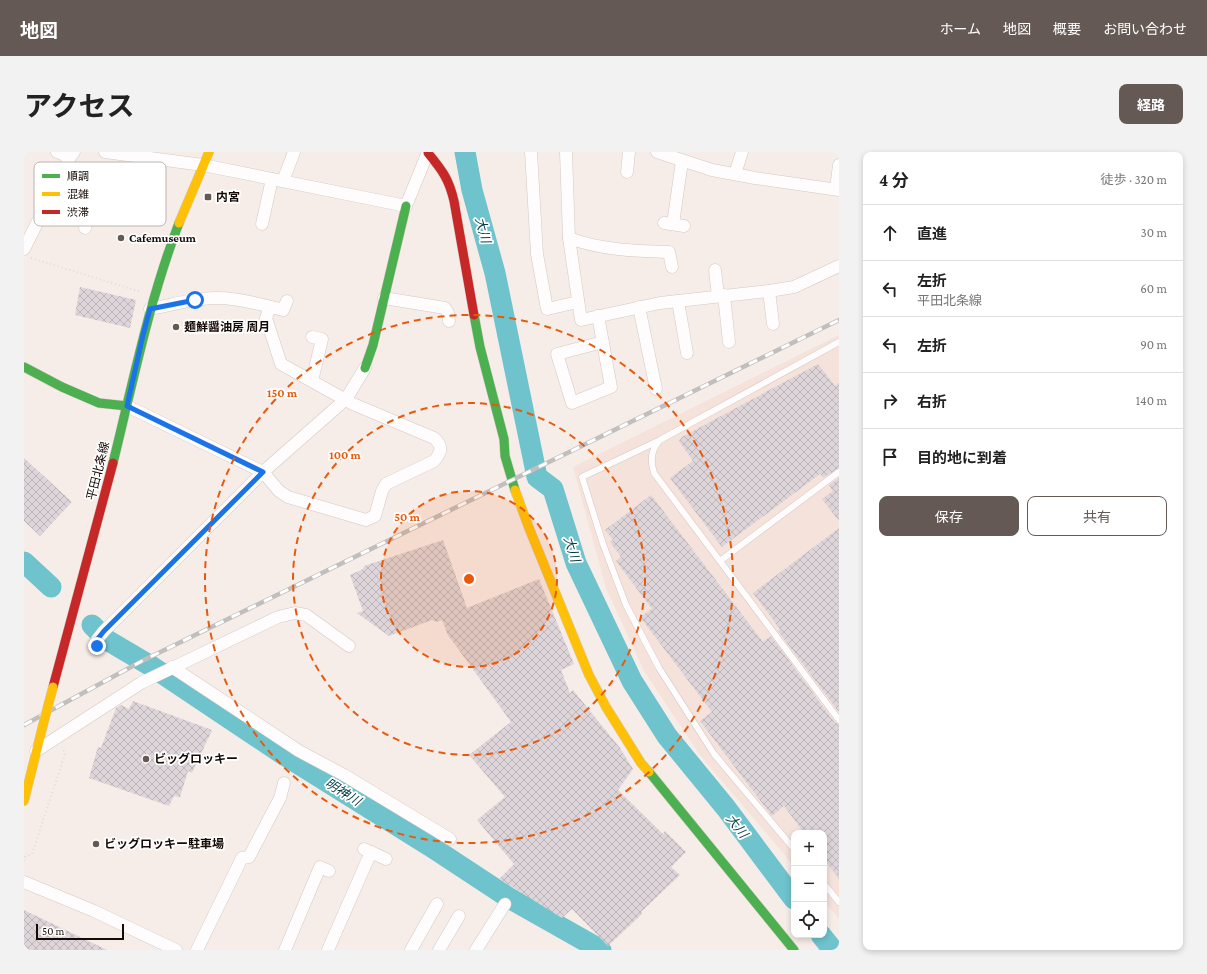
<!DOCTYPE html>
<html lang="ja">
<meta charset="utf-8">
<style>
body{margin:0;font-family:"Crimson Pro","Noto Sans JP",serif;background:#f2f2f2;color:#222}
.controls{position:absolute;right:12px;bottom:12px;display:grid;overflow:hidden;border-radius:8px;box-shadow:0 2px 6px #0003}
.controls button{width:36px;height:36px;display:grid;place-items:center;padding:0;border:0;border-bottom:1px solid #e0e0e0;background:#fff;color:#222;font:20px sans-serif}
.scale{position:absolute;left:12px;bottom:10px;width:88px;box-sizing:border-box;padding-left:4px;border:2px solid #160a06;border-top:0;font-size:11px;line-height:14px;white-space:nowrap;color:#160a06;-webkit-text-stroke:3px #fff;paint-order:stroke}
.stop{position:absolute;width:12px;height:12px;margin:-9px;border:3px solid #1a73e8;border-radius:50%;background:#fff}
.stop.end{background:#1a73e8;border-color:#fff;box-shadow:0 1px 4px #0008}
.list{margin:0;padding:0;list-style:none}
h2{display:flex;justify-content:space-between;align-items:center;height:52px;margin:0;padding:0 16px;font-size:17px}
h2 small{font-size:13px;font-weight:400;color:#767676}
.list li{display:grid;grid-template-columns:26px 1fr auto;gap:12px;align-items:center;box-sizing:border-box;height:56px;padding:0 16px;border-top:1px solid #e0e0e0}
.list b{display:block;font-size:15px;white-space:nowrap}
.list p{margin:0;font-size:13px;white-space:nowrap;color:#767676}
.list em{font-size:13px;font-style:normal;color:#767676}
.actions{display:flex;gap:8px;padding:12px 16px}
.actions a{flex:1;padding:9px 0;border:1px solid #645955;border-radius:8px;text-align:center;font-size:14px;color:#645955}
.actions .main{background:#645955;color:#fff}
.icon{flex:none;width:22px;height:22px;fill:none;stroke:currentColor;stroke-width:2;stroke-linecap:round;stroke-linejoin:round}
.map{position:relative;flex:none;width:815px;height:798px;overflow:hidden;border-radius:8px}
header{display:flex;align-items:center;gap:24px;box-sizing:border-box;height:56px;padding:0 20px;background:#645955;color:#fff}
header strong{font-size:19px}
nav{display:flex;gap:22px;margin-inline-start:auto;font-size:14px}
.intro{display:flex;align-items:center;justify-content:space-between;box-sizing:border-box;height:96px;padding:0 24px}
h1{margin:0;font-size:28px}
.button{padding:10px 18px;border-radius:8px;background:#645955;color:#fff;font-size:14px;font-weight:700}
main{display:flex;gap:24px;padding:0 24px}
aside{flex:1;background:#fff;border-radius:8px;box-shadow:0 2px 6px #0003}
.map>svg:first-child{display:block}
.built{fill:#f5e2da}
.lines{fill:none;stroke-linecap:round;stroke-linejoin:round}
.river{stroke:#6ec3cd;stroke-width:21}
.building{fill:url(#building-cross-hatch)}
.lane-casing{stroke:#d3c8c3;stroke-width:7}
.street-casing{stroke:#d3c8c3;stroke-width:13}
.fast-casing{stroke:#d3c8c3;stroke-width:10}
.slow-casing{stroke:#d3c8c3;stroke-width:10}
.jam-casing{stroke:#d3c8c3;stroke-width:10}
.path{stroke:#dddbda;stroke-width:2;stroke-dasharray:1 3;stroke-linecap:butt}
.lane{stroke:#fefcfc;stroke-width:6}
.street{stroke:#fefcfc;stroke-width:12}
.fast{stroke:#4caf50;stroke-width:9}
.slow{stroke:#ffc107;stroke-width:9}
.jam{stroke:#c62828;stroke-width:9}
.rail-casing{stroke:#c1bebe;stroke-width:4.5}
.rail{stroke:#fff;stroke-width:3;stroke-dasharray:9;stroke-linecap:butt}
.slow-bridge-casing{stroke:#d3c8c3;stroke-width:10;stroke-linecap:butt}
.slow-bridge{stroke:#ffc107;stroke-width:9}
.route{stroke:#1a73e8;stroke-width:5}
.ring{fill:none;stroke:#e8590c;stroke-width:2;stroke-dasharray:7 5}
.poi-dot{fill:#645955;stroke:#fff;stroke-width:1.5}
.labels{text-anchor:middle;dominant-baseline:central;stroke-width:3.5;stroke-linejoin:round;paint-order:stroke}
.poi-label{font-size:12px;font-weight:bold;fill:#160a06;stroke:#fff;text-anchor:start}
.street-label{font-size:12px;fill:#160a06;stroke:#fff}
.water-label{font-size:13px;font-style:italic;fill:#053f45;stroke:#fff}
.key{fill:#fff;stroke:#b9b6b4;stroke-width:1}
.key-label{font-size:11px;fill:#160a06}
.centre{fill:#e8590c;stroke:#fff;stroke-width:2}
.ring-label{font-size:12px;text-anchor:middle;font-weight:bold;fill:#e8590c;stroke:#fff;stroke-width:3.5;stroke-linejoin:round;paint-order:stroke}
</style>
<header>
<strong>地図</strong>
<nav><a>ホーム</a><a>地図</a><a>概要</a><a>お問い合わせ</a></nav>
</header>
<div class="intro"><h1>アクセス</h1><a class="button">経路</a></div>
<main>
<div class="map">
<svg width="815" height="798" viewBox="0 0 815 798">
<defs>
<pattern id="building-cross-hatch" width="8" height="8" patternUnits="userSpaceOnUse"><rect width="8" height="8" fill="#ddd5d9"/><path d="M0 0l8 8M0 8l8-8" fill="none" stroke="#bdb6b9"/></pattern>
</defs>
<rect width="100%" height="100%" fill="#f6ede9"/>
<polygon class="built" points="815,183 815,767 800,749 800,681 770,681 770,714 676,603 620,519 582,436 549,315"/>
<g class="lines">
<g class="river">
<polyline points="441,0 448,38 471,121 513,325 529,337 552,411 608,529 643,584 702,656 770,747"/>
<polyline points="0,410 27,435"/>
<polyline points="68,473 83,488 127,514 257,601 406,694 485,746 577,798"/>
<polyline points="797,783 809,798"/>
</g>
</g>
<g class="building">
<polygon points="56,135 112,148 106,176 51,163"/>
<polygon points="794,212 811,234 815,231 815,316 799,326 796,322 698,395 646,326 669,309 655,289 658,285"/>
<polygon points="0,306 48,350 16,384 0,369"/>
<polygon points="815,326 815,369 798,347 809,339 805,333"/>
<polygon points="627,343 739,490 747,484 811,571 815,572 815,727 800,707 800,681 780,681 760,654 748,664 676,569 688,560 616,465 628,457 592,409 597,405 586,390 589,388 581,378"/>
<polygon points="815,376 815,560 754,479 756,477 729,441"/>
<polygon points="419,388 443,456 515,427 550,512 537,518 546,541 549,538 596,596 609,617 594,638 639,682 641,679 662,700 647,715 656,723 617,760 618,762 584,794 548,757 538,766 475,727 490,712 453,668 481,645 445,603 487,570 424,483 418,468 413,470 408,468 365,484 333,461 339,459 326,423 339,417 340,414"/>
<polygon points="109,549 188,578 168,621 164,619 156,645 150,644 145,654 65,626 74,595 77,596 92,556 97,553 105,557"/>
<polygon points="0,758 83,798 0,798"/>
</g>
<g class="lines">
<g class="lane-casing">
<g id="lane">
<path d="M815,190L636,288C627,298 626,308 630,321L815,568"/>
<polyline points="634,289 558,325 579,392 602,453 635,516 690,602 770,697"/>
<polyline points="696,409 815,320"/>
<polyline points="800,732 815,750"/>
</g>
</g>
<g class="street-casing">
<g id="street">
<polyline points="33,0 46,5 50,0"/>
<polyline points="81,0 179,13 382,54 404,0"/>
<polyline points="507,0 513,102 523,157 554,150"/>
<polyline points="542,0 545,86 557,168 636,151 745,139 770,135 815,114"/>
<polyline points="633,0 688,18 731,26 815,38"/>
<polyline points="603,20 605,0"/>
<polyline points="711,22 718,0"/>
<polyline points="259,29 270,0"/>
<polyline points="812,37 815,13"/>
<polyline points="28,41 66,56 61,76"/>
<polyline points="640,71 660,74"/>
<polyline points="238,72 248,27"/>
<polyline points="649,72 658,9"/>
<path d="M545,86C577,98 611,99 645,100L648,115"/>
<polyline points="0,97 46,5"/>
<polyline points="691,118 694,144"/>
<polyline points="745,139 749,172"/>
<polyline points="700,143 705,190"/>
<polyline points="360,146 421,156 424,161 425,169"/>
<polyline points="654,149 663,201"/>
<polyline points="615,155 632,237"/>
<path d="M126,157C152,152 182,143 208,147C225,149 243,154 259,158L263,149"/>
<polyline points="574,164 587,235 548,251 533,202 579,190"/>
<polyline points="288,229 298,187 288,185"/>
<polyline points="103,254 239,320 322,247 341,216"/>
<path d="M73,494L72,489L80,479L239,320L255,339L264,345L342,368L351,364L358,339L362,332L410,309C418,300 419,294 410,286L329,252L257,212L242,166L246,155"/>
<polyline points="148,515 275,599 320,623 426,687"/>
<polyline points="12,599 117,531 254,465 271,461 282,463 325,494"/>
<polyline points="340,697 362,707"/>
<polyline points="0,730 70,759 152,798"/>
<polyline points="173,798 218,706 225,705 256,646 260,631"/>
<polyline points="261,798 296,715 305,719"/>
<polyline points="304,798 347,700"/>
<polyline points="387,798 413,752"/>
<polyline points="415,798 435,764"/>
<polyline points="452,798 481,752"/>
</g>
</g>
<g class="fast-casing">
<g id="fast">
<polyline points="450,163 456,195 480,287 481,304 491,338"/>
<polyline points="0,215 38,235 75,251 103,254"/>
<polyline points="341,216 349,193 382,54"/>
<path d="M89,311C109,230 125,149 155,71"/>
<polyline points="625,620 770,798"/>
</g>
</g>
<g class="slow-casing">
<g id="slow">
<polyline points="155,71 185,0"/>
<polyline points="491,338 505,376 565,523 582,555 617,611 625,620"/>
<polyline points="0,649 19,573"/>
</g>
</g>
<g class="jam-casing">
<g id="jam">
<path d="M404,1C418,18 425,27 430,49L450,163"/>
<polyline points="29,535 89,311"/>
</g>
</g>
<g class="path">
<polyline points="7,106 117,140"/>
<polyline points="0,709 1,705 8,702 41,602 38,595"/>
</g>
<use href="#lane" class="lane"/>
<use href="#street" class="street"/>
<use href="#fast" class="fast"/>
<use href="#slow" class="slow"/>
<use href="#jam" class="jam"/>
<g class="rail-casing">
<polyline id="rail" points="0,573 118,509 815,168"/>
</g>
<use href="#rail" class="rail"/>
<g class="slow-bridge-casing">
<polyline id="slow-bridge" points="19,573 29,535"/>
</g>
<use href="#slow-bridge" class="slow-bridge"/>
</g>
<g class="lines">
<polyline class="route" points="73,494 72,489 80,479 239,320 103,254 119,183 126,157 171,148"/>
</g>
<circle cx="445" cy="427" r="88" fill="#e8590c" fill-opacity=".12"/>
<g class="ring">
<circle cx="445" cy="427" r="88"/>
<circle cx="445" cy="427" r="176"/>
<circle cx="445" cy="427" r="264"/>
</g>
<g class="poi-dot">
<rect x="180" y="41" width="8" height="8" rx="2"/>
<circle cx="97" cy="86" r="4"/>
<circle cx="152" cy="175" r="4"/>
<circle cx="122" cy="607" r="4"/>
<circle cx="72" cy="692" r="4"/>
</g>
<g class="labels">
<g class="poi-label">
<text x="192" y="45">内宮</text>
<text x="105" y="86">Cafemuseum</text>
<text x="160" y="175">麺鮮醤油房 周月</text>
<text x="130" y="607">ビッグロッキー</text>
<text x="80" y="692">ビッグロッキー駐車場</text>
</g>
<g class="street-label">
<text transform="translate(74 319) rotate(-76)">平田北条線</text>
</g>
<g class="water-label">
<text transform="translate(459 78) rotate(75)">大川</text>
<text transform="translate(548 397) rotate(72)">大川</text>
<text transform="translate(319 640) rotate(32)">明神川</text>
<text transform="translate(713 674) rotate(52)">大川</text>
</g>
</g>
<rect x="10" y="10" width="132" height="64" rx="6" class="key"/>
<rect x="18" y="22" width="18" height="4" fill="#4caf50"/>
<rect x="18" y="40" width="18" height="4" fill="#ffc107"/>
<rect x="18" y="58" width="18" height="4" fill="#c62828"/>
<g class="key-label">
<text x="43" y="28">順調</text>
<text x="43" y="46">混雑</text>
<text x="43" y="64">渋滞</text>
</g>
<circle cx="445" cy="427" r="6" class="centre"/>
<g class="ring-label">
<text x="258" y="245">150 m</text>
<text x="321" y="307">100 m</text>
<text x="383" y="369">50 m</text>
</g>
</svg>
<div class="controls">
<button>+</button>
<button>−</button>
<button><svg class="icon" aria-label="locate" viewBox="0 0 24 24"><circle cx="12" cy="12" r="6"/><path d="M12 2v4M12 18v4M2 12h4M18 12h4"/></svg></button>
</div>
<div class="scale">50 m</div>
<div class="stop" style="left:171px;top:148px"></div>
<div class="stop end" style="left:73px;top:494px"></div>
</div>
<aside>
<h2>4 分<small>徒歩 · 320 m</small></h2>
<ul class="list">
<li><svg class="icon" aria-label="ahead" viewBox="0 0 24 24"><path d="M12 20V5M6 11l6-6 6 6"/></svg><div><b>直進</b></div><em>30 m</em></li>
<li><svg class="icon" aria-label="left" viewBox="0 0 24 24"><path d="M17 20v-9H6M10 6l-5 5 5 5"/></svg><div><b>左折</b><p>平田北条線</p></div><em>60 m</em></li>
<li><svg class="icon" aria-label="left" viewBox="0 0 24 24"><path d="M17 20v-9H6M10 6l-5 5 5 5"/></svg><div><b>左折</b></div><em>90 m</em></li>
<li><svg class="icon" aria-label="right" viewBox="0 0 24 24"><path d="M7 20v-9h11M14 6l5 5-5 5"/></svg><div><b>右折</b></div><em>140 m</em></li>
<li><svg class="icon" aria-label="arrive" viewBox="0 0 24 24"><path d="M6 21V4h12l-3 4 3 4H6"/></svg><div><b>目的地に到着</b></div></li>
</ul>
<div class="actions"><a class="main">保存</a><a>共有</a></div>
</aside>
</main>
